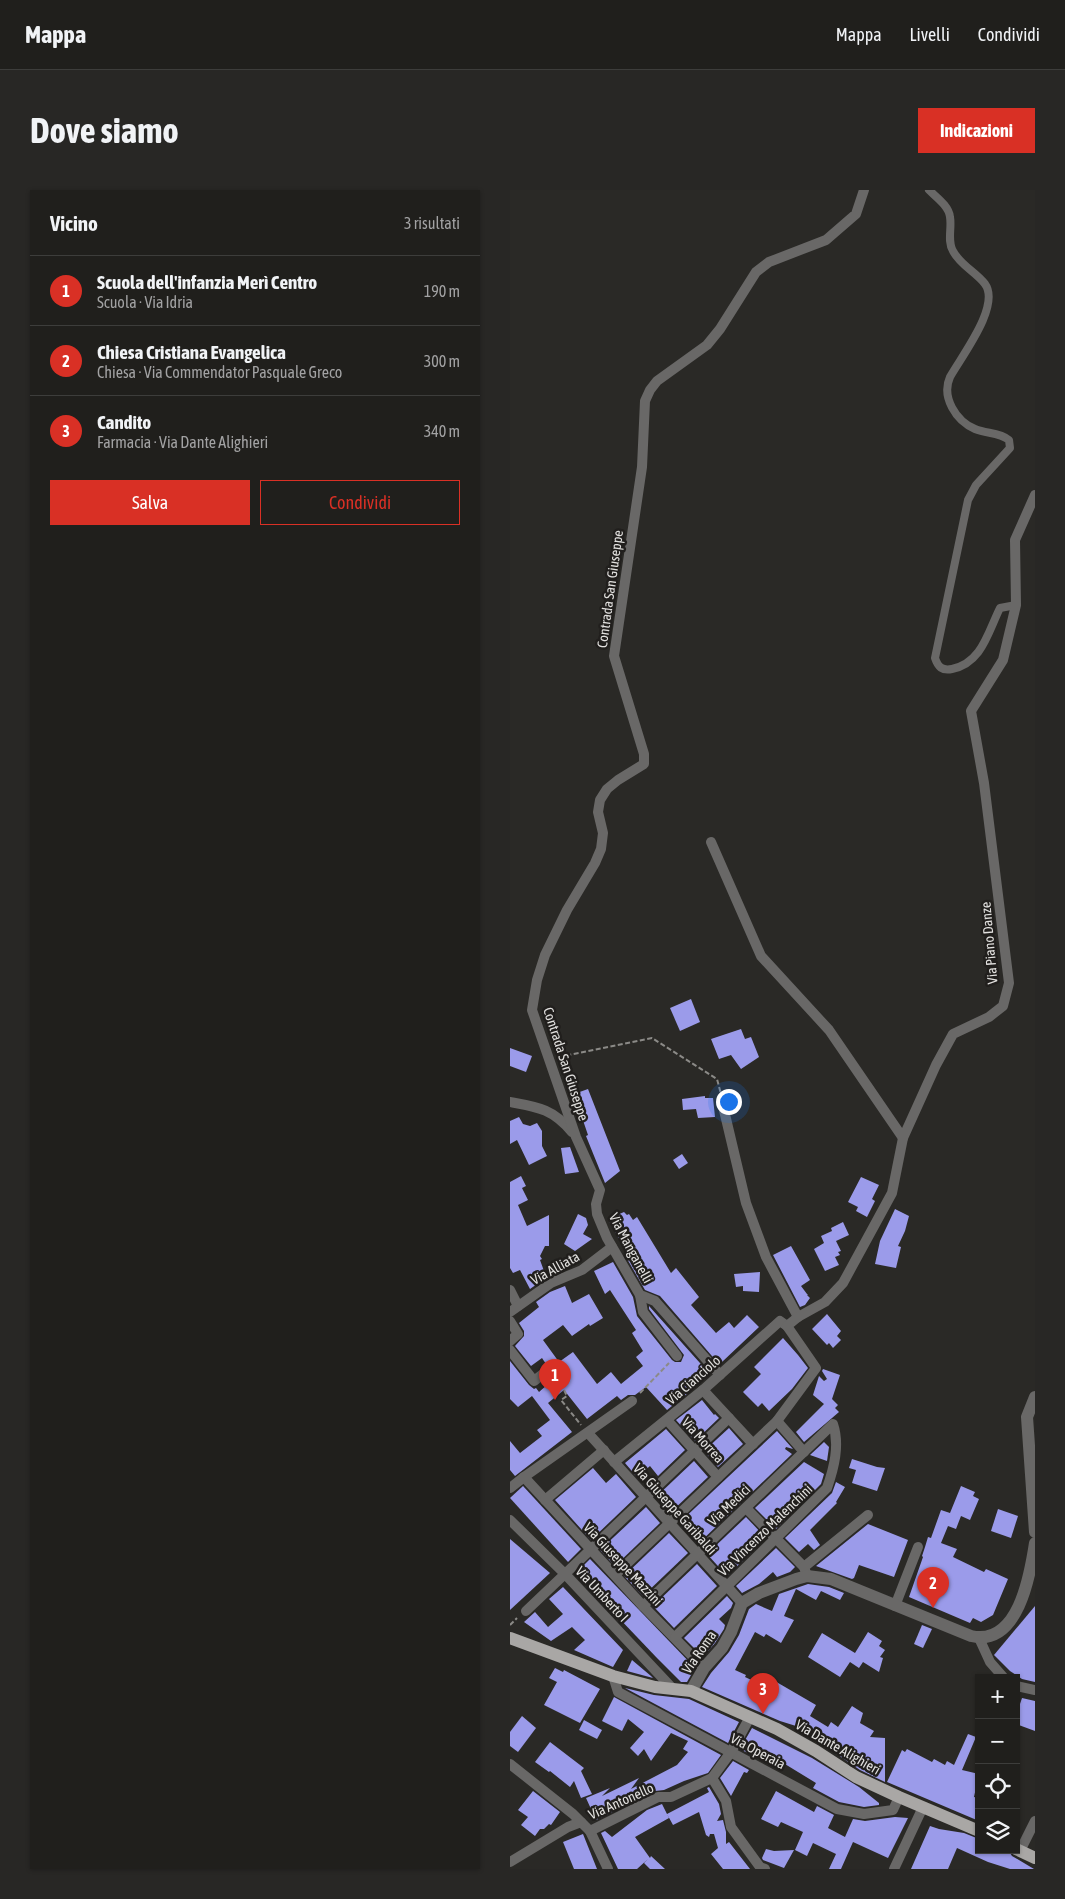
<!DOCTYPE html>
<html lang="it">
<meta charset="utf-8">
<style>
body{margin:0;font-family:"Asap Condensed",sans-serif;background:#282725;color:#f1f3f6}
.controls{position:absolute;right:15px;bottom:15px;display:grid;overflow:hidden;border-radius:0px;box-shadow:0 1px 4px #0004}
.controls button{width:45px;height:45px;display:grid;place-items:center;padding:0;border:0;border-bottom:1px solid #3d3d3b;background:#201f1c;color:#f1f3f6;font:25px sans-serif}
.you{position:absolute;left:218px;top:911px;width:18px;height:18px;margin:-12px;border:4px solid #fff;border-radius:50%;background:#1a73e8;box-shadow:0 0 0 8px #1a73e833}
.badge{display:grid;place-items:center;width:32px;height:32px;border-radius:50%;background:#d93025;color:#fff;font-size:16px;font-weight:700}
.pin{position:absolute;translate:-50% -41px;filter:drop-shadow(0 1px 2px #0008)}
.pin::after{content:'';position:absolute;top:26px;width:18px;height:15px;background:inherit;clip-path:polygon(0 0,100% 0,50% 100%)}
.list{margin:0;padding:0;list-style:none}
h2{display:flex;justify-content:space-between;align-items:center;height:65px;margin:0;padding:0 20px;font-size:21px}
h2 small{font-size:16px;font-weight:400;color:#a2a2a3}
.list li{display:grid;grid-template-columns:32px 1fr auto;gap:15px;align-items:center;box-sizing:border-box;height:70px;padding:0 20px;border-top:1px solid #3d3d3b}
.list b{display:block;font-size:19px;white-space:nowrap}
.list p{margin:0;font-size:16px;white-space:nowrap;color:#a2a2a3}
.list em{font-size:16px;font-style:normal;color:#a2a2a3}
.actions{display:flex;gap:10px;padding:15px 20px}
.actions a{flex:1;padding:11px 0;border:1px solid #d93025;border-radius:0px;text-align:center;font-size:18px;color:#d93025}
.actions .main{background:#d93025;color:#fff}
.icon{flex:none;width:28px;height:28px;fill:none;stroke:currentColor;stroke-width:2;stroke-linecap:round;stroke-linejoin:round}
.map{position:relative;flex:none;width:525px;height:1679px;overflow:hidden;border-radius:0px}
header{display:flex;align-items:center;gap:30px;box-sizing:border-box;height:70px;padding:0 25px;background:#201f1c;border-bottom:1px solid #3d3d3b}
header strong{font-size:24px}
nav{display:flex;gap:28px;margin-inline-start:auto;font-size:18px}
.intro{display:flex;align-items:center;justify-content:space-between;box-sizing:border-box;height:120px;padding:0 30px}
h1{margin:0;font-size:35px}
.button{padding:12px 22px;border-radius:0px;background:#d93025;color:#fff;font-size:18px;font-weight:700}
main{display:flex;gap:30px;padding:0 30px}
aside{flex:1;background:#201f1c;border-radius:0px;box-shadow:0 1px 4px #0004}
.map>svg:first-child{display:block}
.building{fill:#9b9bea}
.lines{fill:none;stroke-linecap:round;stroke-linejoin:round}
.path{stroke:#8b8a87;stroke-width:2;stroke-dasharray:5 2.5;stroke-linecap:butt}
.pedestrian{stroke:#696867;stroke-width:8}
.minor{stroke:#696867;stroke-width:10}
.tertiary{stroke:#696867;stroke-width:12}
.primary{stroke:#a9a7a5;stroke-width:12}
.labels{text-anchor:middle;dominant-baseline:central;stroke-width:5;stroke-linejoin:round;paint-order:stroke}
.street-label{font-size:14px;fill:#e2e1df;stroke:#211f1d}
</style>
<header>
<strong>Mappa</strong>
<nav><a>Mappa</a><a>Livelli</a><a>Condividi</a></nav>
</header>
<div class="intro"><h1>Dove siamo</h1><a class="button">Indicazioni</a></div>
<main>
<aside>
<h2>Vicino<small>3 risultati</small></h2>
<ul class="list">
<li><span class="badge">1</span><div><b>Scuola dell'infanzia Merì Centro</b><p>Scuola · Via Idria</p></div><em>190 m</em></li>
<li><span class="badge">2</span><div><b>Chiesa Cristiana Evangelica</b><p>Chiesa · Via Commendator Pasquale Greco</p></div><em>300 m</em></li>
<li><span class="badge">3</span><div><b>Candito</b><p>Farmacia · Via Dante Alighieri</p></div><em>340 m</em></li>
</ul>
<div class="actions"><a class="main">Salva</a><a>Condividi</a></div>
</aside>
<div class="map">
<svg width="525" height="1679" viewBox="0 0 525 1679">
<rect width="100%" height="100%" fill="#2a2926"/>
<g class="building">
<polygon points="181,809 190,832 170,841 160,818"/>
<polygon points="231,839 235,849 241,847 249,867 231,879 221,865 209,869 201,849"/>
<polygon points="0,858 22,866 16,882 0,876"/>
<polygon points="78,899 110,981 95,993 76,946 78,945 64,904"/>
<polygon points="195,906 195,908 203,908 205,927 188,928 186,919 173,920 172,909"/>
<polygon points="9,927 13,934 20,936 27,933 32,941 32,956 37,966 19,975 7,950 0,954 0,931"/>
<polygon points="60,957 69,982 55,984 51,958"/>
<polygon points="172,964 178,973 169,979 163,970"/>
<polygon points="11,986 16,996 12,998 18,1010 8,1015 17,1036 39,1025 39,1056 35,1056 30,1066 32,1069 30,1070 34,1081 34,1089 20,1099 10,1080 3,1083 0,1078 0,992"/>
<polygon points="351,987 369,995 362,1009 365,1011 357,1027 346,1021 348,1017 338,1012"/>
<polygon points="385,1019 399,1026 395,1041 388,1056 391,1057 386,1078 365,1074 370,1051"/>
<polygon points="114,1022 117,1025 119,1024 123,1030 127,1027 161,1083 166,1078 189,1107 181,1115 206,1143 219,1132 224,1138 237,1125 249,1137 212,1172 210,1170 208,1173 150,1106 135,1100 116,1067 121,1070 98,1029"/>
<polygon points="68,1024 76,1028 78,1035 73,1044 82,1049 65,1061 54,1054"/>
<polygon points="333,1032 339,1045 326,1051 331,1061 328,1062 330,1065 325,1067 329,1075 315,1081 304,1059 314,1053 311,1046 322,1041 321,1038"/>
<polygon points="281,1056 300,1090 291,1096 297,1104 298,1104 297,1105 300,1108 295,1115 290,1117 263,1065"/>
<polygon points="103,1072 123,1107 127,1126 162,1170 165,1172 171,1172 174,1165 139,1119 139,1116 198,1182 182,1197 183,1199 157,1220 136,1197 125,1205 118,1205 111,1210 107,1206 77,1229 54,1200 38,1213 62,1242 5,1286 0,1280 0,1251 10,1263 32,1246 27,1240 40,1230 22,1206 8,1217 0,1209 0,1171 19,1195 24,1199 26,1198 29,1202 46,1187 44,1184 45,1180 43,1175 36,1174 32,1168 21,1176 5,1156 14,1146 14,1141 9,1133 29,1117 26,1112 40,1102 55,1096 62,1113 79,1104 93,1128 80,1136 79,1134 62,1146 53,1135 33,1150 49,1172 63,1162 87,1194 101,1182 111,1194 133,1176 126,1167 133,1161 122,1143 126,1140 100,1100 95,1104 84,1081"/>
<polygon points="250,1082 249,1102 233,1101 233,1096 226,1097 224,1084"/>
<polygon points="317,1124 331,1141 327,1146 331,1150 323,1158 319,1153 317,1155 302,1139"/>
<polygon points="273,1148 288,1165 298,1178 282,1199 259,1221 252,1213 248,1217 233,1202 251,1184 244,1177"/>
<polygon points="313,1179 330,1185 322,1209 328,1215 325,1218 329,1222 294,1252 286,1242 314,1214 303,1205 309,1186 314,1191 317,1189 312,1181"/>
<polygon points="192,1210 204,1225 205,1224 209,1228 185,1251 166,1230"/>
<polygon points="219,1238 233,1254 208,1277 194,1261"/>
<polygon points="156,1239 175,1260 148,1286 140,1276 127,1287 115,1273"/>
<polygon points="267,1241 283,1259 276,1257 275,1259 282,1264 188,1354 169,1333"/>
<polygon points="314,1252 319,1257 317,1271 300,1265"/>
<polygon points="342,1269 367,1277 375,1278 367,1301 342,1293 346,1280 339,1278"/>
<polygon points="184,1271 198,1287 160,1323 146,1307"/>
<polygon points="294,1272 314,1284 311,1294 266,1339 245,1318"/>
<polygon points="83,1278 96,1293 106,1284 126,1307 81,1350 45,1310"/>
<polygon points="326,1292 335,1297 326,1312 327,1313 300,1340 310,1355 304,1360 298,1354 289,1362 275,1348 322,1303"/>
<polygon points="13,1296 71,1359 58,1372 0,1308"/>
<polygon points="451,1296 465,1302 463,1306 469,1309 460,1330 451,1326 446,1339 438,1336 431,1353 447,1359 443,1367 474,1382 476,1379 498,1389 483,1425 471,1432 463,1428 460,1433 399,1407 413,1367 412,1366 415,1357 418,1347 421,1348 431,1320 440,1323"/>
<polygon points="136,1317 150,1333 105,1376 90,1360"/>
<polygon points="488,1319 508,1326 501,1348 481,1341"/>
<polygon points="236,1327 256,1348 217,1386 197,1364"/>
<polygon points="358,1334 398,1350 384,1387 349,1375 344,1388 342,1389 306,1376"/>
<polygon points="159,1343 178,1363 133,1406 114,1386"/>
<polygon points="0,1349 40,1383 0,1420"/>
<polygon points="266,1358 285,1377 280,1382 267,1387 263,1382 249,1394 232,1403 226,1396"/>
<polygon points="80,1369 185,1478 177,1492 171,1492 147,1468 66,1383"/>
<polygon points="187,1374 207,1396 164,1438 143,1416"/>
<polygon points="298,1394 319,1397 334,1403 330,1410 311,1401 306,1410 286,1399 274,1426 284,1430 271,1453 256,1444 254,1447 245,1442 225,1480 236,1485 235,1487 260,1499 263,1490 306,1515 300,1526 318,1537 321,1532 328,1537 342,1516 353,1523 350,1533 364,1541 360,1547 375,1548 375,1592 350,1580 286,1536 270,1531 192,1497 201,1483 219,1462 229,1445 239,1419 246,1414 262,1421 269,1404"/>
<polygon points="53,1397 113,1460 103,1477 64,1460 75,1450 62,1437 41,1451 14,1432 25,1422 38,1437 53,1424 39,1409"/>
<polygon points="217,1406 223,1413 221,1418 209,1429 215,1435 214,1439 205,1453 193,1467 174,1448"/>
<polygon points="525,1416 525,1492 512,1489 500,1481 484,1465"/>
<polygon points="412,1435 422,1439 413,1458 404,1454"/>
<polygon points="358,1442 372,1451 369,1456 375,1460 370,1467 373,1468 369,1482 353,1472 349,1478 340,1472 330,1487 298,1467 312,1443 345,1463"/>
<polygon points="122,1470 141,1486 143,1488 117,1481"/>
<polygon points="45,1478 53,1482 54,1480 90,1499 70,1533 34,1515 47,1492 39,1488"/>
<polygon points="115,1498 144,1505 179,1509 229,1532 218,1553"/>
<polygon points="104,1507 211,1565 198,1583 174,1591 154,1600 145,1601 86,1630 76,1608 100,1598 92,1606 129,1588 121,1599 167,1575 178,1562 173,1559 178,1551 161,1543 141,1571 134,1559 128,1566 120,1558 134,1542 118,1529 112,1541 92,1531"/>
<polygon points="512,1508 525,1511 525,1541 506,1534 507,1523"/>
<polygon points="12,1526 26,1538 8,1562 0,1556 0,1542"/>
<polygon points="74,1530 92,1540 87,1549 69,1540"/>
<polygon points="242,1538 302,1568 349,1597 369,1613 369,1615 354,1617 329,1612 303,1598 306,1593 252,1560 247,1568 230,1559"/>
<polygon points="458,1544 466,1547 452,1580 469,1584 464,1607 469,1608 469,1631 377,1592 392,1560 395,1562 397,1559 422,1572 424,1569 435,1575 437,1571 444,1575"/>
<polygon points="40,1552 74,1578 71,1581 82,1604 71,1608 64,1591 60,1597 40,1581 39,1582 25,1572"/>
<polygon points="223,1571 239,1580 237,1583 234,1582 221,1606 210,1588"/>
<polygon points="199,1597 209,1614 211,1624 207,1631 213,1630 216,1642 216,1654 219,1652 240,1679 213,1679 201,1664 208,1658 204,1644 200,1644 199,1647 196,1645 189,1622 163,1635 157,1624 159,1628 125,1647 140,1668 141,1666 155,1679 140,1679 134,1673 138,1669 127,1679 108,1679 91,1643 95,1641 102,1647 137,1620 152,1614 157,1624 199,1602 197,1598"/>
<polygon points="23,1601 50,1622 41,1635 39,1634 34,1639 30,1639 25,1646 11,1635 18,1627 8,1620"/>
<polygon points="266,1601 304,1622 307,1616 324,1625 318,1638 335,1647 343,1629 355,1631 385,1627 398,1628 378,1668 343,1652 331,1679 319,1679 326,1664 303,1653 297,1666 285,1660 293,1642 271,1632 268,1637 251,1629"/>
<polygon points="420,1636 429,1639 454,1643 469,1649 469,1660 498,1660 502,1666 524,1679 500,1679 478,1672 447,1658 438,1679 401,1679"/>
<polygon points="73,1644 87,1679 64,1679 53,1652"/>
<polygon points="256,1659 264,1661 284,1660 274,1678 253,1670 252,1668"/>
</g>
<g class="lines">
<g class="path">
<polyline points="49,867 142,848 207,889 211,904"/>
<polyline points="54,1200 57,1206 51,1210 71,1235"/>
<polyline points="130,1203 159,1173"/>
<polyline points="0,1435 7,1428"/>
</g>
<path class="pedestrian" d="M419,0C426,7 439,16 440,27C442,38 437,51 443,61C450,75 466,82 475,94C491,116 451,167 440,187C431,207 446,231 465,239C477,244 489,242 499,250L500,258L466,295L458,310L425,468C428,477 432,481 442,479C472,473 478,442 490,418L506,415"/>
<g class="minor">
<polyline points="201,652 251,766 319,840 393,948"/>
<path d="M0,912C28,917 43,919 62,942"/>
<polyline points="213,916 236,1013 256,1067 288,1127"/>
<polyline points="0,1100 8,1116"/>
<polyline points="130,1105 133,1122 167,1166"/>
<polyline points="0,1122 41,1093 72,1080 102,1057"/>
<polyline points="0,1131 8,1144 0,1151"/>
<polyline points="0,1160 24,1191 38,1180"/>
<polyline points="210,1185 145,1111 130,1105 97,1048 87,1024 86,1014 90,1000 66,947 22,820 27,790 35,765 57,720 85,673 91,659 93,643 88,622 90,610 97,599 108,590 134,574 134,564 104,466 132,277 135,211 140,200 147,191 197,155 210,139 246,82 259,72 316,50 346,24 354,0"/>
<polyline points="193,1200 243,1254"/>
<polyline points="157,1230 208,1287"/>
<polyline points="267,1231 294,1262"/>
<polyline points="78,1243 232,1413"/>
<polyline points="104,1272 193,1200 270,1131 277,1136"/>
<polyline points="14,1287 133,1416 194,1478"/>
<polyline points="0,1298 14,1287 122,1211"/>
<polyline points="35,1310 94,1260"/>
<polyline points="236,1318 294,1377 297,1386"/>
<polyline points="0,1330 55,1384 162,1498"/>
<polyline points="294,1377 358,1325"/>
<polyline points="105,1385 267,1231 306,1178 277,1136 288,1127 315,1112 333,1093 382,1003 393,948 426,875 443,844 479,827 493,816 499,793 474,593 461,521 493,470 506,415 505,350 525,305"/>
<path d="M133,1416L323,1234C330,1255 324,1278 317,1298L165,1447"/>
<polyline points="385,1416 408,1357"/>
<polyline points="16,1421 219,1228"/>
<polyline points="469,1448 480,1472 494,1488"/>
<polyline points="103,1486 108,1502 327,1619 354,1624 383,1620 389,1607"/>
<polyline points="506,1496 525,1500"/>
<polyline points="0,1574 63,1624 71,1632"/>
<polyline points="202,1588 216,1611 221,1637 250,1677 255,1679"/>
<polyline points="80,1641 98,1679"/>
<polyline points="510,1661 525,1631"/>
<polyline points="0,1672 58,1637 71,1632 80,1641 148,1607 161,1607 202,1588 221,1562 240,1527"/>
<polyline points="384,1679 413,1617"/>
</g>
<g class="tertiary">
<polyline points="525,1207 517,1227 525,1342"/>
<path d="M181,1501L194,1478L212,1458L221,1442L232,1413L249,1403L286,1389L297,1386L321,1389L461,1446C508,1457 520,1386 525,1353"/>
</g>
<g class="primary">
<polyline points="0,1448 103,1486 145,1497 181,1501 267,1539 306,1561 346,1587 389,1607 469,1641"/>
<polyline points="506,1659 525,1668"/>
</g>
</g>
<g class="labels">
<g class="street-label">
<text transform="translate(100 399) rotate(-82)">Contrada San Giuseppe</text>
<text transform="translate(479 753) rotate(-95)">Via Piano Danze</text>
<text transform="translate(56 874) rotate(72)">Contrada San Giuseppe</text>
<text transform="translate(121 1058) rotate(62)">Via Manganelli</text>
<text transform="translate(45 1078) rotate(-29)">Via Alliata</text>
<text transform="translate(183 1190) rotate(-41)">Via Cianciolo</text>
<text transform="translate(193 1250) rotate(48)">Via Morrea</text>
<text transform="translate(219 1315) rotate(-44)">Via Medici</text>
<text transform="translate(165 1319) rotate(48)">Via Giuseppe Garibaldi</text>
<text transform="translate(255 1340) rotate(-44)">Via Vincenzo Malenchini</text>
<text transform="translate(113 1374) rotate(47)">Via Giuseppe Mazzini</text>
<text transform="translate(92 1404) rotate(47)">Via Umberto I</text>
<text transform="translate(189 1462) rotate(-55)">Via Roma</text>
<text transform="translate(328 1557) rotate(30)">Via Dante Alighieri</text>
<text transform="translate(248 1561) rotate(28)">Via Operaia</text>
<text transform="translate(111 1611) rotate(-24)">Via Antonello</text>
</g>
</g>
</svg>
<div class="controls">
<button>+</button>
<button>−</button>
<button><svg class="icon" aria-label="locate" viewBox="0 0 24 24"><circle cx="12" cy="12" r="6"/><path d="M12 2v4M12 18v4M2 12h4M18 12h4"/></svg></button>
<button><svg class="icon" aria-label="layers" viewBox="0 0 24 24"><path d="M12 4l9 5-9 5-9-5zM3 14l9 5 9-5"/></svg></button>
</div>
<div class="you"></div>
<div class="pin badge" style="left:45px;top:1210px">1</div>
<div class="pin badge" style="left:423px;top:1418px">2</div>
<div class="pin badge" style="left:253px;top:1524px">3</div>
</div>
</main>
